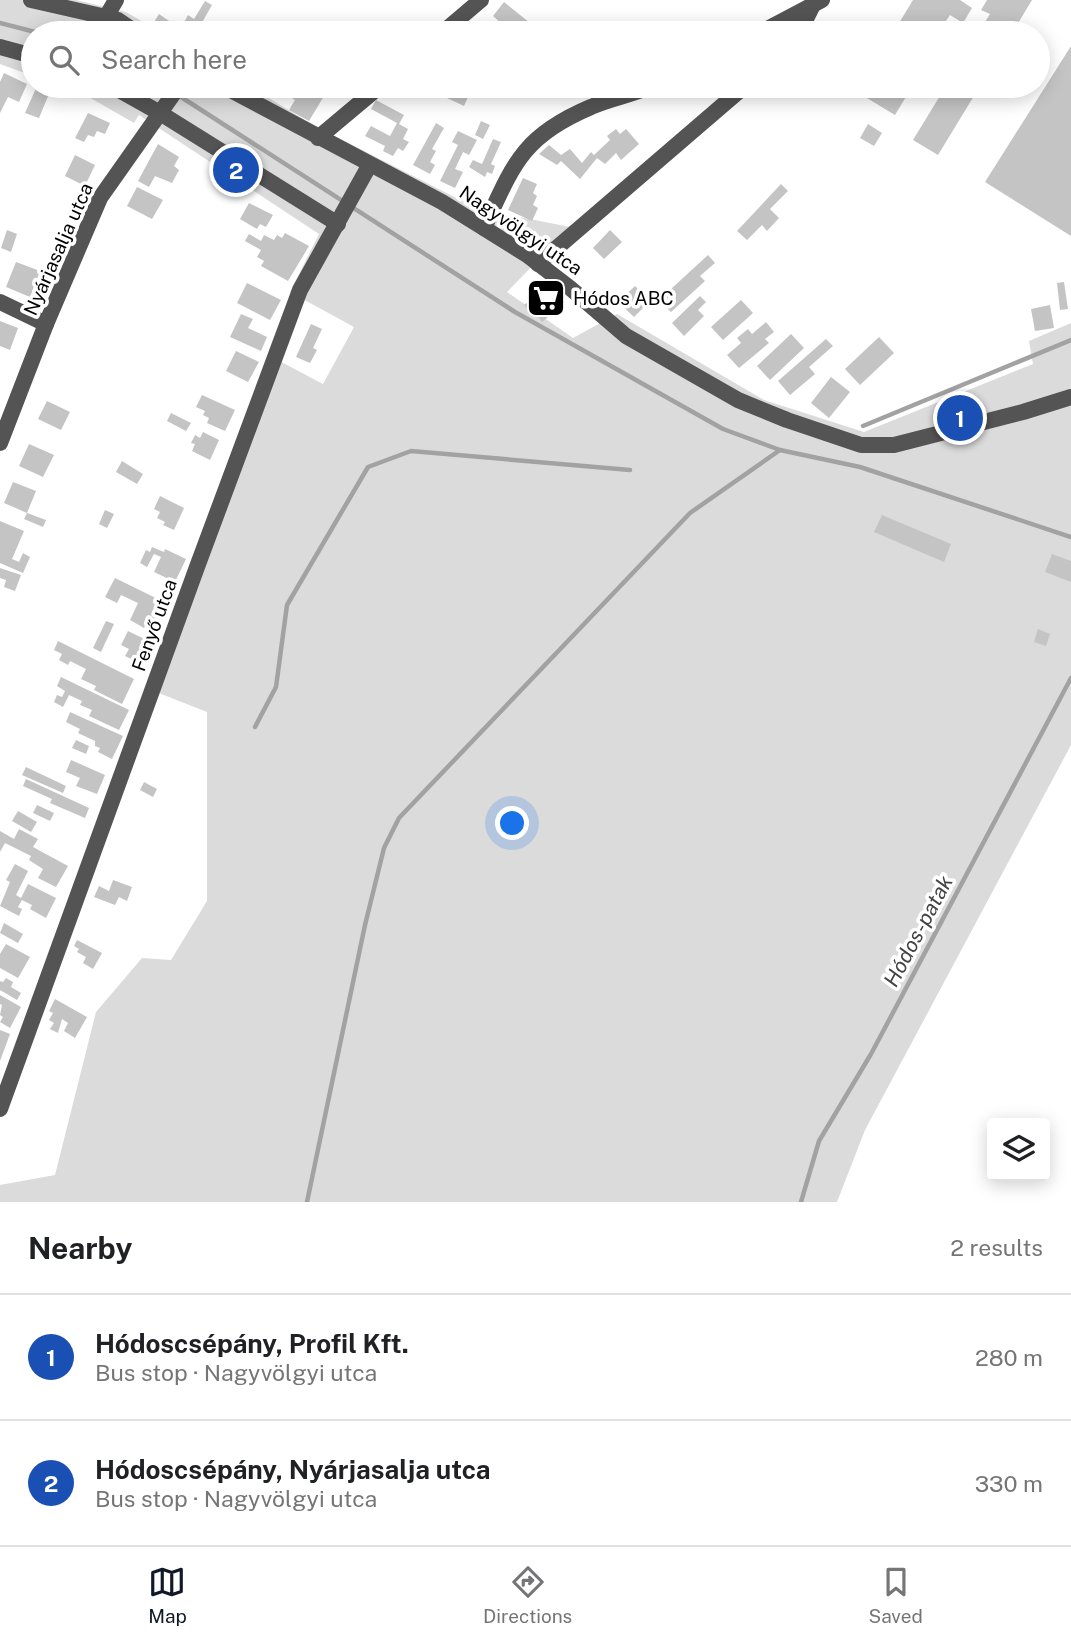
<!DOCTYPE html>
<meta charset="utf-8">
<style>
body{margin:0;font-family:"Public Sans",sans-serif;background:#f6f6f6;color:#202124}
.controls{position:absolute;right:21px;bottom:21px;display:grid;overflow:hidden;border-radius:7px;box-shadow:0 4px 18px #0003}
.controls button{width:63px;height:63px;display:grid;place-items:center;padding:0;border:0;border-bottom:2px solid #e0e0e0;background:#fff;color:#202124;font:35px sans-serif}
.you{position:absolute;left:513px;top:824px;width:24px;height:24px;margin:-18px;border:5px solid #fff;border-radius:50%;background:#1a73e8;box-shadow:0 0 0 10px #1a73e833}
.badge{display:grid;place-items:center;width:46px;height:46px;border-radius:50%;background:#111827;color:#fff;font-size:23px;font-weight:700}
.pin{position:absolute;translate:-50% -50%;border:4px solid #fff;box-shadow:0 2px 7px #0006}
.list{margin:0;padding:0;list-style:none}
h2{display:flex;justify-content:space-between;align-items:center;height:91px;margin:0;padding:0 28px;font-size:30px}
h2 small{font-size:23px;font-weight:400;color:#757577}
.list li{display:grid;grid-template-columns:46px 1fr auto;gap:21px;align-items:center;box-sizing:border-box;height:126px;padding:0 28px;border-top:2px solid #e0e0e0}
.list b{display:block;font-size:26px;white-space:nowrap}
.list p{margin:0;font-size:23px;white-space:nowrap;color:#757577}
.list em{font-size:23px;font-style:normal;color:#757577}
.icon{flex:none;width:38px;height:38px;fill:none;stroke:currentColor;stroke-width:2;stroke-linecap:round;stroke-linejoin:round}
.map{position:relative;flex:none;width:1071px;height:1202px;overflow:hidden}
.search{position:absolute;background:#fff;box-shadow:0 4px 18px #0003;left:21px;right:21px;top:21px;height:77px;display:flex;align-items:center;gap:18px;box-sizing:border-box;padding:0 24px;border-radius:38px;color:#757577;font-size:26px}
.sheet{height:343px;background:#fff}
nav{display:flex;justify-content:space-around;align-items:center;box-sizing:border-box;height:98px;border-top:2px solid #e0e0e0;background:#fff;font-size:19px;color:#757577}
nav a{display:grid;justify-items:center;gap:4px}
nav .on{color:#111827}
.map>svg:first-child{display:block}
.green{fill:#dbdbdb}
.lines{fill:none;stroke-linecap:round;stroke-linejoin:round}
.stream{stroke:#a2a2a2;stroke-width:4.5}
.building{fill:#c4c4c4}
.minor{stroke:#545454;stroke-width:16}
.labels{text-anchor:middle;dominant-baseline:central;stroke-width:7;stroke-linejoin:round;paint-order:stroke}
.street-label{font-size:19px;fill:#000;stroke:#fff}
.poi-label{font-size:19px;fill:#000;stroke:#fff;text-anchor:start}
.water-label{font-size:21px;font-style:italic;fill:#434343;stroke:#fff}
</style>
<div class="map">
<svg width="1071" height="1202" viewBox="0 0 1071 1202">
<rect width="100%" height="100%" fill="#fff"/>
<g class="green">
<polygon points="0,0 76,0 126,12 162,33 33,33 33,76 0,64"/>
<polygon points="62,86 249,86 315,126 478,209 570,227 507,292 573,338 617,314 764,400 864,432 1033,364 1029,341 1071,323 1071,745 865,1130 837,1202 0,1202 0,1185 55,1175 96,1012 142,958 171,960 207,901 207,712 146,688 270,356 323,384 354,327 290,292 319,234 139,115 134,123 80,92"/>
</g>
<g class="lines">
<g class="stream">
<polyline points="0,23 39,33"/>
<polyline points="164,86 515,312 723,429 780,450 860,467 1071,537"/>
<polyline points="863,426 1071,340"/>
<polyline points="255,727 276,687 287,605 368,467 411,451 630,470"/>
<polyline points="307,1202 365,925 384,848 399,818 690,513 780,450"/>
<polyline points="801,1202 819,1141 871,1054 1071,678"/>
</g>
</g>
<g class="building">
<polygon points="913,0 960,0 972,8 963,23 950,15 938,33 893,33"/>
<polygon points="987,0 1032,0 1012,33 978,33 990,14 981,10"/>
<polygon points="205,1 212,5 200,26 213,33 178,33 188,15 194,19"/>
<polygon points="504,2 530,23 522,33 504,33 498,29 502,24 493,16"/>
<polygon points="159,14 172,23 166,33 161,33 151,27"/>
<polygon points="1071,46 1071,236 985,182"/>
<polygon points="4,73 27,84 19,102 8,97 0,113 0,82"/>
<polygon points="37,86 51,89 39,118 25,113"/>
<polygon points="295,86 307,86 324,96 309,121 289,110 295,100 289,96"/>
<polygon points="428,86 444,86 468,97 464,106 426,88"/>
<polygon points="861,86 891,86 907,95 895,115 857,92"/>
<polygon points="946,86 980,86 938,155 913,140"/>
<polygon points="376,100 404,115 399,124 408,129 403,139 409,142 403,151 398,148 393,156 383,151 385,146 365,136 371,126 390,136 397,123 371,109"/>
<polygon points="88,113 110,123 105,134 97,131 94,137 88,135 84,142 75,138"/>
<polygon points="481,121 490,125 483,139 475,135"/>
<polygon points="436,123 444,128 432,149 436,151 430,162 435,165 430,174 413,165"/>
<polygon points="868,124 882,133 874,146 860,138"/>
<polygon points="616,129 620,134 626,129 639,144 621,160 616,153 605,164 597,158 580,179 561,161 557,165 539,154 549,145 561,155 570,149 582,163 591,152 594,155 610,140 607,136"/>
<polygon points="458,131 477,140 469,155 463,152 455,169 463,172 455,188 440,181 458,145 452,142"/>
<polygon points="493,139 501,142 491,164 495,166 492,174 487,172 485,177 469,167 473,160 482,164"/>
<polygon points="158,144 179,157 174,166 179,170 172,183 155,176 149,187 138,181"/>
<polygon points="75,155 95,165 85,186 65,176"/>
<polygon points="523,178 537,184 533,193 537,196 533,205 538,208 532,221 508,210"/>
<polygon points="781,184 788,191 770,209 779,218 767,231 762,225 747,240 737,231"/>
<polygon points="137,187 163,200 152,219 127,206"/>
<polygon points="249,203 273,215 266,227 260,224 257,229 240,219"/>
<polygon points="7,230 17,234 11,252 1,248"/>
<polygon points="610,230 622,242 604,259 593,248"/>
<polygon points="285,233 309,246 288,281 261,266 264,261 257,257 261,250 245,241 249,234 261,241 264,235 274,240 277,235 282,238"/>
<polygon points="708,255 715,263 700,276 705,281 671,312 659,300"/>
<polygon points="16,262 40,271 30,297 6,287"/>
<polygon points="1064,282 1068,309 1060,310 1057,283"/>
<polygon points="247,283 281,300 270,320 237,303"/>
<polygon points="547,283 564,304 542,322 537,315 534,317 524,305 540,293 538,290"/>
<polygon points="635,286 650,301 634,317 618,302"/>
<polygon points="700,296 706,302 698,310 704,316 684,336 672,323"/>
<polygon points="741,300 753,313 723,340 711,327"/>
<polygon points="1050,305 1054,328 1035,331 1031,309"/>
<polygon points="241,314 253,319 248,328 267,337 261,351 230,337"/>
<polygon points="0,321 18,328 10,350 0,346"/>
<polygon points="766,322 774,332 765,339 769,343 739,368 727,355 741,343 737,338 748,329 752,334"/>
<polygon points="311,324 322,329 313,348 317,350 310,363 296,357"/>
<polygon points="791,334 804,348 770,380 757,366"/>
<polygon points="879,337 894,353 860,385 845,369"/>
<polygon points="826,339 833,346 809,367 815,374 790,395 778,381"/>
<polygon points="236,351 259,362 248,382 226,371"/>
<polygon points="831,377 850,392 829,418 811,403"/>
<polygon points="202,395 235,410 225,431 207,423 209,418 203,415 205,411 196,407"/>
<polygon points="47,401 70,412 61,430 38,419"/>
<polygon points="171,413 191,423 186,431 167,421"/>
<polygon points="203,432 219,440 210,460 192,451 195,444 191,443 195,435 200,438"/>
<polygon points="29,444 54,455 43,477 19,466"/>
<polygon points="122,461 143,474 137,484 116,472"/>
<polygon points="13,482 36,491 27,513 4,503"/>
<polygon points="160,496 184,508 174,530 163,525 165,522 157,518 160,512 154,509"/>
<polygon points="105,510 114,514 107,528 99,524"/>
<polygon points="27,513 46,520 43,527 24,519"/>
<polygon points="882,515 951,544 944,562 874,532"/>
<polygon points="0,521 24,531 12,559 19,562 23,553 30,557 23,573 0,563"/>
<polygon points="152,547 164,552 165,549 186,559 175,582 154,572 161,557 154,554 147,567 140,563 146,550 150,552"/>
<polygon points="1052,554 1071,561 1071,582 1045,572"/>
<polygon points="0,568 21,575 15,591 4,587 6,580 0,578"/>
<polygon points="115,578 168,604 156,628 146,623 144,628 130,620 138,603 121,595 117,603 105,597"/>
<polygon points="106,621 114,624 101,652 93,648"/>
<polygon points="1038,629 1050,634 1046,646 1034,642"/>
<polygon points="128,631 153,643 142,664 125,656 129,649 121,645"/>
<polygon points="58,641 134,679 122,704 94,690 96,686 81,679 86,669 70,661 68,665 59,660 62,654 54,650"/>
<polygon points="61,677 129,710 119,730 89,716 92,710 80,705 82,701 69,695 63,707 54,702 57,695 62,697 65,691 57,686"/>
<polygon points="70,712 123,736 112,759 98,752 100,748 95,746 95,741 78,733 80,729 66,722"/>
<polygon points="76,740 89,746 86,754 72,748"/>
<polygon points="71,760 105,775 97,794 76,786 80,778 66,772"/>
<polygon points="26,767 66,786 63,793 22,775"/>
<polygon points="26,779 89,808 85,818 50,803 52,799 23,786"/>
<polygon points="144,782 157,789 153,797 140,790"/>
<polygon points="37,805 54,813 50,821 33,813"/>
<polygon points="18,811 37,822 31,832 12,821"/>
<polygon points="19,829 38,839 33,847 68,866 56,887 38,878 43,869 29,860 31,856 5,843 0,852 0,831 14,839"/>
<polygon points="15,864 28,871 16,895 21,898 28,884 56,898 46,918 30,909 32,905 22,900 18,907 22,909 19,916 0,906 10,882 6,880"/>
<polygon points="113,880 132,887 127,901 119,897 115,905 94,897 99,886 109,891"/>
<polygon points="4,923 23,934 18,943 0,933"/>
<polygon points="77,940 102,953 93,969 83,963 86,957 77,952 79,949 74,946"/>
<polygon points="6,944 30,957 18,978 0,968 0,954"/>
<polygon points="6,978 13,982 11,987 21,993 17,1000 0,990 0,981 3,982"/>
<polygon points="0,995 21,1007 10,1028 0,1022 3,1017 0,1015 2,1005 0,1004"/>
<polygon points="55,999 87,1017 75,1038 64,1031 68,1023 62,1019 58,1033 50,1029 54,1023 49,1020 53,1013 49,1011"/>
<polygon points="0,1030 10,1034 0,1061"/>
</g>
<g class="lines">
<g class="minor">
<polyline points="31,0 106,17 118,20 137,33"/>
<polyline points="106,17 116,0"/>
<polyline points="442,33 481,0"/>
<polyline points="760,33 822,0"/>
<polyline points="799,33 813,5"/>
<polyline points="0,47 33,56"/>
<polyline points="112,86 160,113 338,224"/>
<polyline points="223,86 442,202 527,255 570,288 626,336 738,400 787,420 861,445 894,445 1023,412 1071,397"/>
<polyline points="318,138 380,86"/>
<path d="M484,228C513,165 522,136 591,107C611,98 632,95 652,86"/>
<polyline points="538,264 745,86"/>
<polyline points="0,302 46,324"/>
<polyline points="0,443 46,324 100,198 179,86"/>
<polyline points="0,1109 197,567 300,290 369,166"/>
</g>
</g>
<defs>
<g id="supermarket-square" transform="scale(2.0125)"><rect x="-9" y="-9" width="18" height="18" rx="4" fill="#000" stroke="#fff"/><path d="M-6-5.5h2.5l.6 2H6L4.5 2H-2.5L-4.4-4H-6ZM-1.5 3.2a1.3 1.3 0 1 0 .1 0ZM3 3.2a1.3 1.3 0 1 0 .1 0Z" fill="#fff"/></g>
</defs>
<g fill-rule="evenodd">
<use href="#supermarket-square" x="546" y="298"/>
</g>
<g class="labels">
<g class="street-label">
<text transform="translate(521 230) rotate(34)">Nagyvölgyi utca</text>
<text transform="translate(58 249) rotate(-66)">Nyárjasalja utca</text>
<text transform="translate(154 625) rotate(-70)">Fenyő utca</text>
</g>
<g class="poi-label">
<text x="573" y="298">Hódos ABC</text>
</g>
<g class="water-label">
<text transform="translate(918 931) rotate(-62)">Hódos-patak</text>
</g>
</g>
</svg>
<div class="controls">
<button><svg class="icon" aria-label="layers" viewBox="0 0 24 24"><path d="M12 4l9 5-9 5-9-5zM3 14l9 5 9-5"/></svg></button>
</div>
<div class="you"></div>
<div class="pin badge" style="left:960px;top:418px;background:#1a4fb4">1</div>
<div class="pin badge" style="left:236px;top:170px;background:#1a4fb4">2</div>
<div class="search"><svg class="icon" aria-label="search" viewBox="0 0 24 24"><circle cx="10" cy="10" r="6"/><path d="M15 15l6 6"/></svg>Search here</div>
</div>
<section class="sheet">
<h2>Nearby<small>2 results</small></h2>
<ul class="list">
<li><span class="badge" style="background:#1a4fb4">1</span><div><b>Hódoscsépány, Profil Kft.</b><p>Bus stop · Nagyvölgyi utca</p></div><em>280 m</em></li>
<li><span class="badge" style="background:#1a4fb4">2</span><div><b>Hódoscsépány, Nyárjasalja utca</b><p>Bus stop · Nagyvölgyi utca</p></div><em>330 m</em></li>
</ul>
</section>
<nav>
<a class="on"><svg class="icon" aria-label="map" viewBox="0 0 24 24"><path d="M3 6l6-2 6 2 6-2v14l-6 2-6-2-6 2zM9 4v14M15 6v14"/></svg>Map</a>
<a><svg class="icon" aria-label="directions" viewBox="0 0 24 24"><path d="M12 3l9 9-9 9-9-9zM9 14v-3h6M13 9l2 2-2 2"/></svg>Directions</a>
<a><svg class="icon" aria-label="saved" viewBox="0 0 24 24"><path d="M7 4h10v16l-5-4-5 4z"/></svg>Saved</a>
</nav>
